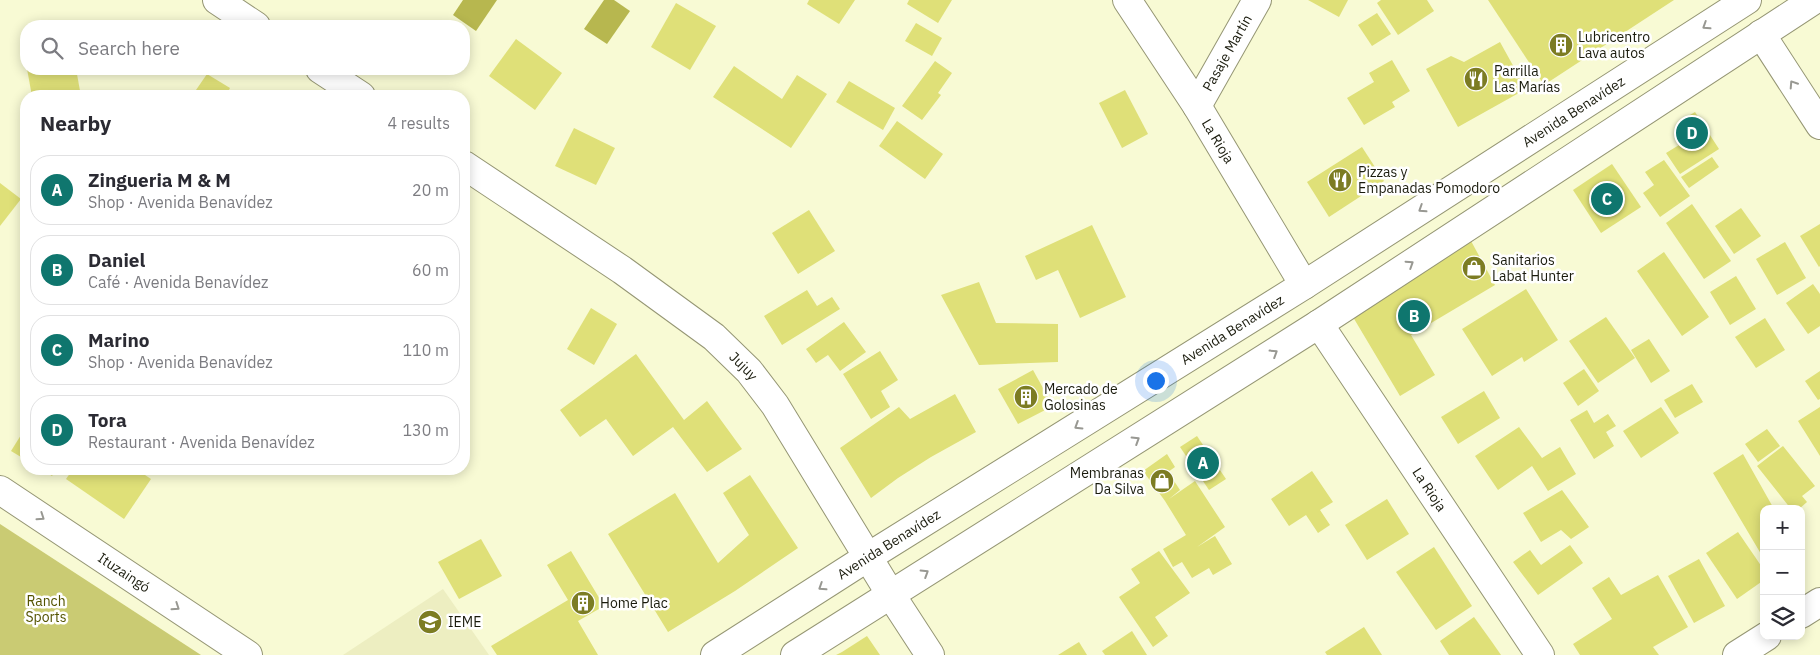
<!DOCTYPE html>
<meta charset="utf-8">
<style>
body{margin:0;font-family:"IBM Plex Sans",sans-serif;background:#f7f7f7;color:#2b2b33}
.controls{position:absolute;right:15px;bottom:15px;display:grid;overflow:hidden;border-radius:10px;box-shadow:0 2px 12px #0003}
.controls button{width:45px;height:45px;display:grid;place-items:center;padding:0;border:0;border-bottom:1px solid #e1e1e2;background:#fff;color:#2b2b33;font:25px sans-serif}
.you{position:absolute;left:1155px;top:380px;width:18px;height:18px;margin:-12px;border:4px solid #fff;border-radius:50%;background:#1a73e8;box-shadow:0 0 0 8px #1a73e833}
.badge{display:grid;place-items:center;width:32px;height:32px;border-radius:50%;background:#0f766e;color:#fff;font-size:16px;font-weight:700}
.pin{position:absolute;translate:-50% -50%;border:2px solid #fff;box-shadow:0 1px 5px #0006}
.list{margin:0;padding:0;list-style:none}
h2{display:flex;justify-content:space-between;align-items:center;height:65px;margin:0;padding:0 20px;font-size:21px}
h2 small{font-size:16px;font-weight:400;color:#7c7c81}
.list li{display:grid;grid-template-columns:32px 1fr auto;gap:15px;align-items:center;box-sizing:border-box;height:70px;margin:0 10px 10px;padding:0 10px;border:1px solid #e1e1e2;border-radius:20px}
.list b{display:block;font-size:19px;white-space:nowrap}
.list p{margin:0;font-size:16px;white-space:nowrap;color:#7c7c81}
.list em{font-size:16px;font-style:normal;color:#7c7c81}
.icon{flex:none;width:28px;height:28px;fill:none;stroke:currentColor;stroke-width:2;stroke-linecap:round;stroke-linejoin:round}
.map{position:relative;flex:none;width:1820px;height:655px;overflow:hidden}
.search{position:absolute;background:#fff;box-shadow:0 2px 12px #0003;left:20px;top:20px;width:450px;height:55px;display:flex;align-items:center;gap:12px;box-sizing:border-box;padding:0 18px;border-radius:20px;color:#7c7c81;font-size:19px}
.panel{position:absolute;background:#fff;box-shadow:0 2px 12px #0003;left:20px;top:90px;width:450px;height:385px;border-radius:20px}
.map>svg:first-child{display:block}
.built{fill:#edeec1}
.green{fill:#cacb73}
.water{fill:#b7b74f}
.building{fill:#dfe078}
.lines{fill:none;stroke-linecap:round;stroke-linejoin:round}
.minor-casing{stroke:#959674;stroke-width:30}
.major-casing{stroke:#959674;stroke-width:30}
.minor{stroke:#fff;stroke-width:28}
.major{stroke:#fff;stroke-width:28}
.oneway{stroke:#989892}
.labels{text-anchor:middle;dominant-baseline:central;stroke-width:5;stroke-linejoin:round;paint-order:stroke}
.poi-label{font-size:14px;fill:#1a1b0d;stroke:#fff;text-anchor:start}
.street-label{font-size:14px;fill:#1a1b0d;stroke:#fff}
.park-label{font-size:14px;fill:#545300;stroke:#fff}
</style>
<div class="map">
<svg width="1820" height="655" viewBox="0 0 1820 655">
<rect width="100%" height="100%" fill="#f8fad4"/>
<polygon class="built" points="443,589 489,655 343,655"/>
<polygon class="green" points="0,524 201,655 0,655"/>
<g class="water">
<polygon points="463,0 497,0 476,31 453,15"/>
<polygon points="604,0 614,0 630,11 607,44 584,29"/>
</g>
<g class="building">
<polygon points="809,0 855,0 839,24 807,4"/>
<polygon points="909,0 952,0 938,23 907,4"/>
<polygon points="1308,0 1348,0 1339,17"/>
<polygon points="1381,0 1427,0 1434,11 1398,35 1377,3"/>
<polygon points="1488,0 1674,0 1544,85"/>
<polygon points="676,3 716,26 690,70 651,47"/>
<polygon points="1377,13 1391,34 1372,46 1358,25"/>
<polygon points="916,23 942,38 932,56 905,41"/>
<polygon points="516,39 562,73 535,110 489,76"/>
<polygon points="1500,42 1526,89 1458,127 1426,69 1451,56 1464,62"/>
<polygon points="1392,60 1410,91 1392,102 1395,107 1364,125 1347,98 1374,82 1369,73"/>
<polygon points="935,61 952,73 938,93 941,95 922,120 902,106"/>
<polygon points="734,66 782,99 797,75 827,94 791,148 713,97"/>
<polygon points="27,69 76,69 81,96 32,96"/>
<polygon points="207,74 230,88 226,96 206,96 196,90"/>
<polygon points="849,81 895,108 883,130 836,102"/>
<polygon points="1125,90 1148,134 1122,148 1099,103"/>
<polygon points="1695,112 1719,149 1680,174 1666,153 1689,139 1678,122"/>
<polygon points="897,121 943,154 925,179 879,146"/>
<polygon points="574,128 615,148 596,185 555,166"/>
<polygon points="1362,147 1384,181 1329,217 1307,182"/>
<polygon points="1712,157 1719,167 1689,188 1681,177"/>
<polygon points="1664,160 1690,196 1660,217 1643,193 1654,185 1645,172"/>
<polygon points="1612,164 1641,207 1601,233 1573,190"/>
<polygon points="0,183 21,199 0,226"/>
<polygon points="1692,204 1731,261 1704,279 1666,223"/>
<polygon points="1741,208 1761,236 1734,254 1715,226"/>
<polygon points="809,210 835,251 798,274 772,233"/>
<polygon points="1820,224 1820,266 1819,267 1800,236"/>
<polygon points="1092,225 1126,297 1080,318 1058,270 1036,280 1025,256"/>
<polygon points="1471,241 1495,285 1411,335 1435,375 1400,396 1350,312"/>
<polygon points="1785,242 1806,278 1777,295 1756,259"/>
<polygon points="1664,252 1709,317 1682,336 1637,271"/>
<polygon points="1736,276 1756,309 1730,325 1710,292"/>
<polygon points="979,282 996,323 1058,324 1058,362 979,365 941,295"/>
<polygon points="1813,284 1820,294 1820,326 1808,334 1786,303"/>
<polygon points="1526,289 1558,340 1524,362 1522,357 1492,376 1462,329"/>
<polygon points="807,290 817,306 832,297 840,309 782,345 764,316"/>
<polygon points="591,308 617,324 594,365 567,349"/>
<polygon points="1606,317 1635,358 1598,383 1569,341"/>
<polygon points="1765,318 1785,350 1756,368 1735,337"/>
<polygon points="844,322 866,352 840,371 828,355 816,363 806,349"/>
<polygon points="1649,339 1670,371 1651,383 1631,350"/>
<polygon points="880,351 898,380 881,391 890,407 871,419 843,374"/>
<polygon points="636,354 684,420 707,401 742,449 707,472 673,427 633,456 606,419 580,437 560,410"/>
<polygon points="1584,369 1599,391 1578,406 1563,383"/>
<polygon points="1033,370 1053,406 1018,424 998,389"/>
<polygon points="1820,371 1820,399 1818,400 1805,381"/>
<polygon points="1692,384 1703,402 1675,418 1664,400"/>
<polygon points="1484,391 1500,418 1458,444 1441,417"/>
<polygon points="955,394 976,432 931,457 898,478 871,498 840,448 899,407 910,419"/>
<polygon points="1661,407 1679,433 1641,458 1623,431"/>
<polygon points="1820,407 1820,456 1798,421"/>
<polygon points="1587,410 1594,423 1608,414 1616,426 1606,432 1614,446 1594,459 1570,420"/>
<polygon points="26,427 26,460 11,451"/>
<polygon points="1519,427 1542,458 1560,447 1576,474 1548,491 1532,466 1498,490 1475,456"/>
<polygon points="1767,429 1780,446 1758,462 1745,444"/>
<polygon points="1197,436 1226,479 1209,490 1180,447"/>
<polygon points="1783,446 1815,486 1802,496 1807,502 1799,509 1791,509 1757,466"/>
<polygon points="1167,454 1175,467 1168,472 1180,490 1169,499 1195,481 1225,527 1197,547 1215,536 1232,564 1213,575 1209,568 1192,578 1182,562 1173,567 1163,549 1186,535 1165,501 1143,471"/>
<polygon points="1743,454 1774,509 1764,509 1764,559 1713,473"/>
<polygon points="40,469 57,469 52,476"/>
<polygon points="73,469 136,469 151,479 124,519 66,479"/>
<polygon points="1312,471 1333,502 1320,510 1330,525 1318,533 1306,515 1289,526 1271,499"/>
<polygon points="750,475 798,548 735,591 668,632 608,534 675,493 718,563 749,535 723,493"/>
<polygon points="1562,490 1589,527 1571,539 1561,530 1541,542 1523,513"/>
<polygon points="1387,499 1409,534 1367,560 1345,525"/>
<polygon points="1738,532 1764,570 1764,580 1737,599 1706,553"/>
<polygon points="481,539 502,576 459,599 438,562"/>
<polygon points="1570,545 1583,563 1538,595 1513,562 1530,550 1541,565"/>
<polygon points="1434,547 1472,606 1436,630 1396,572"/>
<polygon points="571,551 604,606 578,621 598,655 497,655 491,646 568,600 547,565"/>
<polygon points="1159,551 1190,593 1155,617 1168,636 1153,647 1119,597 1140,583 1131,569"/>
<polygon points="1699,559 1725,606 1694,623 1668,576"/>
<polygon points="1658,575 1688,627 1653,647 1659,655 1580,655 1573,644 1612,619 1592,588 1609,577 1621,595"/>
<polygon points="1474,617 1492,642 1501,655 1449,655 1440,641"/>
<polygon points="1364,627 1382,655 1327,655 1325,652"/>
<polygon points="1132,631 1147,655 1105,655 1102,651"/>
<polygon points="867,636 880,655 836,655 842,652"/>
<polygon points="1079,642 1087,655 1058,655"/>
</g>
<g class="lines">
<g class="minor-casing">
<g id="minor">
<polyline points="217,0 256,26"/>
<path id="s1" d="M1127,0L1197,106L1304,285"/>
<polyline points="1761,34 1820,125"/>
<polyline points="320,69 361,96"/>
<path id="s2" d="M1197,106L1257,0"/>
<path id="s3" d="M464,165L622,270L714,337L749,371L775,405L891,595L930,655"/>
<path id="s4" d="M1319,324L1540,655"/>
<path id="s5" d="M0,490L248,655"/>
<polyline points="1801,614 1820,602"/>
<polyline points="1737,655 1767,636"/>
</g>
</g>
<g class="major-casing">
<g id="major">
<path id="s6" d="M715,655L868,557L1304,285L1747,0"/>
<polyline points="795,655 1319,324 1814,0"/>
</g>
</g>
<use href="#minor" class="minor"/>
<use href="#major" class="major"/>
</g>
<defs><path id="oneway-chevron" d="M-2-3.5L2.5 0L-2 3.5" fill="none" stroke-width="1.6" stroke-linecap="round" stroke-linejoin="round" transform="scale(1.25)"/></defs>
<g class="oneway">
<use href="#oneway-chevron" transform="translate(1706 26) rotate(147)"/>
<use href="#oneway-chevron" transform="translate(1793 84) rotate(-123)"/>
<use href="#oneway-chevron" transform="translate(1422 209) rotate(147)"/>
<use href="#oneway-chevron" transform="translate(1410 264) rotate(-33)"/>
<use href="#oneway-chevron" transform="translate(1274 353) rotate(-32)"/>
<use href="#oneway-chevron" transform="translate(1078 426) rotate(148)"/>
<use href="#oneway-chevron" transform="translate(1136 440) rotate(-32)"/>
<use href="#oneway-chevron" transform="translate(41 517) rotate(34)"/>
<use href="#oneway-chevron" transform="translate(925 573) rotate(-32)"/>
<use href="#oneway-chevron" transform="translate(822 587) rotate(147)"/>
<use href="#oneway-chevron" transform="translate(176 607) rotate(34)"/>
</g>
<defs>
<g id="building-disc" transform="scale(1.25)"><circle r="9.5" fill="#7c7c23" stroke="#fff"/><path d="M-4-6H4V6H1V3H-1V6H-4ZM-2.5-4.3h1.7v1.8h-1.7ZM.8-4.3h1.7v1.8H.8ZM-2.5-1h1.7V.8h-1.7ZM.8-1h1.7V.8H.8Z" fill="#fff"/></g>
<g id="restaurant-disc" transform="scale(1.25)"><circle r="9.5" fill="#7c7c23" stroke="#fff"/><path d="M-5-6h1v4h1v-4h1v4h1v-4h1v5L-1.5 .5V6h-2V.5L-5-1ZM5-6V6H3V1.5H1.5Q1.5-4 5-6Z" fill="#fff"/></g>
<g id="shop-disc" transform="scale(1.25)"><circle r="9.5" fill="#7c7c23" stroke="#fff"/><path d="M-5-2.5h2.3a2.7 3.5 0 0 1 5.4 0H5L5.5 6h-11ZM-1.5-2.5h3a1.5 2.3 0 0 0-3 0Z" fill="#fff"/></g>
<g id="school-disc" transform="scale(1.25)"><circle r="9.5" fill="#7c7c23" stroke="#fff"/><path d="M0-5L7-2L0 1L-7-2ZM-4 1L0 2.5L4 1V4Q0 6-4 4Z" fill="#fff"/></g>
</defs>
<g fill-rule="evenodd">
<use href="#building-disc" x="1561" y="45"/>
<use href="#restaurant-disc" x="1476" y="79"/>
<use href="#restaurant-disc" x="1340" y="180"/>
<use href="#shop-disc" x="1474" y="268"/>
<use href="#building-disc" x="1026" y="397"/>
<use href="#shop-disc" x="1162" y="481"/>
<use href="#building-disc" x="583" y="603"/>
<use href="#school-disc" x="430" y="622"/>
</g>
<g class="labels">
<g class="poi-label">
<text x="1578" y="37">Lubricentro<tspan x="1578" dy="16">Lava autos</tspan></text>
<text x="1494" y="71">Parrilla<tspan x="1494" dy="16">Las Marías</tspan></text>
<text x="1358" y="172">Pizzas y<tspan x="1358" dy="16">Empanadas Pomodoro</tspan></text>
<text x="1492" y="260">Sanitarios<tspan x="1492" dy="16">Labat Hunter</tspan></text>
<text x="1044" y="389">Mercado de<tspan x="1044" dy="16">Golosinas</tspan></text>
<text x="1144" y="473" text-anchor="end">Membranas<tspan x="1144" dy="16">Da Silva</tspan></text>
<text x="600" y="603">Home Plac</text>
<text x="448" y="622">IEME</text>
</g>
<g class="street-label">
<text stroke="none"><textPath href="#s2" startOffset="61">Pasaje Martín</textPath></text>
<text stroke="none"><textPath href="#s6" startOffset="1016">Avenida Benavídez</textPath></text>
<text stroke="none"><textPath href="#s1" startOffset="168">La Rioja</textPath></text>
<text stroke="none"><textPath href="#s6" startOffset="611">Avenida Benavídez</textPath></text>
<text stroke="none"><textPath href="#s3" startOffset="345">Jujuy</textPath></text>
<text stroke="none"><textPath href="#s4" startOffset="199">La Rioja</textPath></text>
<text stroke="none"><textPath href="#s6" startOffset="206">Avenida Benavídez</textPath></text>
<text stroke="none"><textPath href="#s5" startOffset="149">Ituzaingó</textPath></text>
</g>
<g class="park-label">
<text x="46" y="601">Ranch<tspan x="46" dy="16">Sports</tspan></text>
</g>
</g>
</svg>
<div class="controls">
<button>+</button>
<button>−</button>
<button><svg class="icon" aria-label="layers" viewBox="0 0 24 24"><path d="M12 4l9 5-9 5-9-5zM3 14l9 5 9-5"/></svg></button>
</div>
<div class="you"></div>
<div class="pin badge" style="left:1203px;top:463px">A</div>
<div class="pin badge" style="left:1414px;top:316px">B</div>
<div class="pin badge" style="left:1607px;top:199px">C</div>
<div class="pin badge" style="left:1692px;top:133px">D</div>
<div class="search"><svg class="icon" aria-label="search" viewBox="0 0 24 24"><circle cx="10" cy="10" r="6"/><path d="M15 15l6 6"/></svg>Search here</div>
<section class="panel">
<h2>Nearby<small>4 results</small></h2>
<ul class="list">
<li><span class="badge">A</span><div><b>Zingueria M &amp; M</b><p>Shop · Avenida Benavídez</p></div><em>20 m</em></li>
<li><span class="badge">B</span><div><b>Daniel</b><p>Café · Avenida Benavídez</p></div><em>60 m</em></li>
<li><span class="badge">C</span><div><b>Marino</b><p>Shop · Avenida Benavídez</p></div><em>110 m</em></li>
<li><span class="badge">D</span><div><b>Tora</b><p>Restaurant · Avenida Benavídez</p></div><em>130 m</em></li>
</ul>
</section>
</div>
